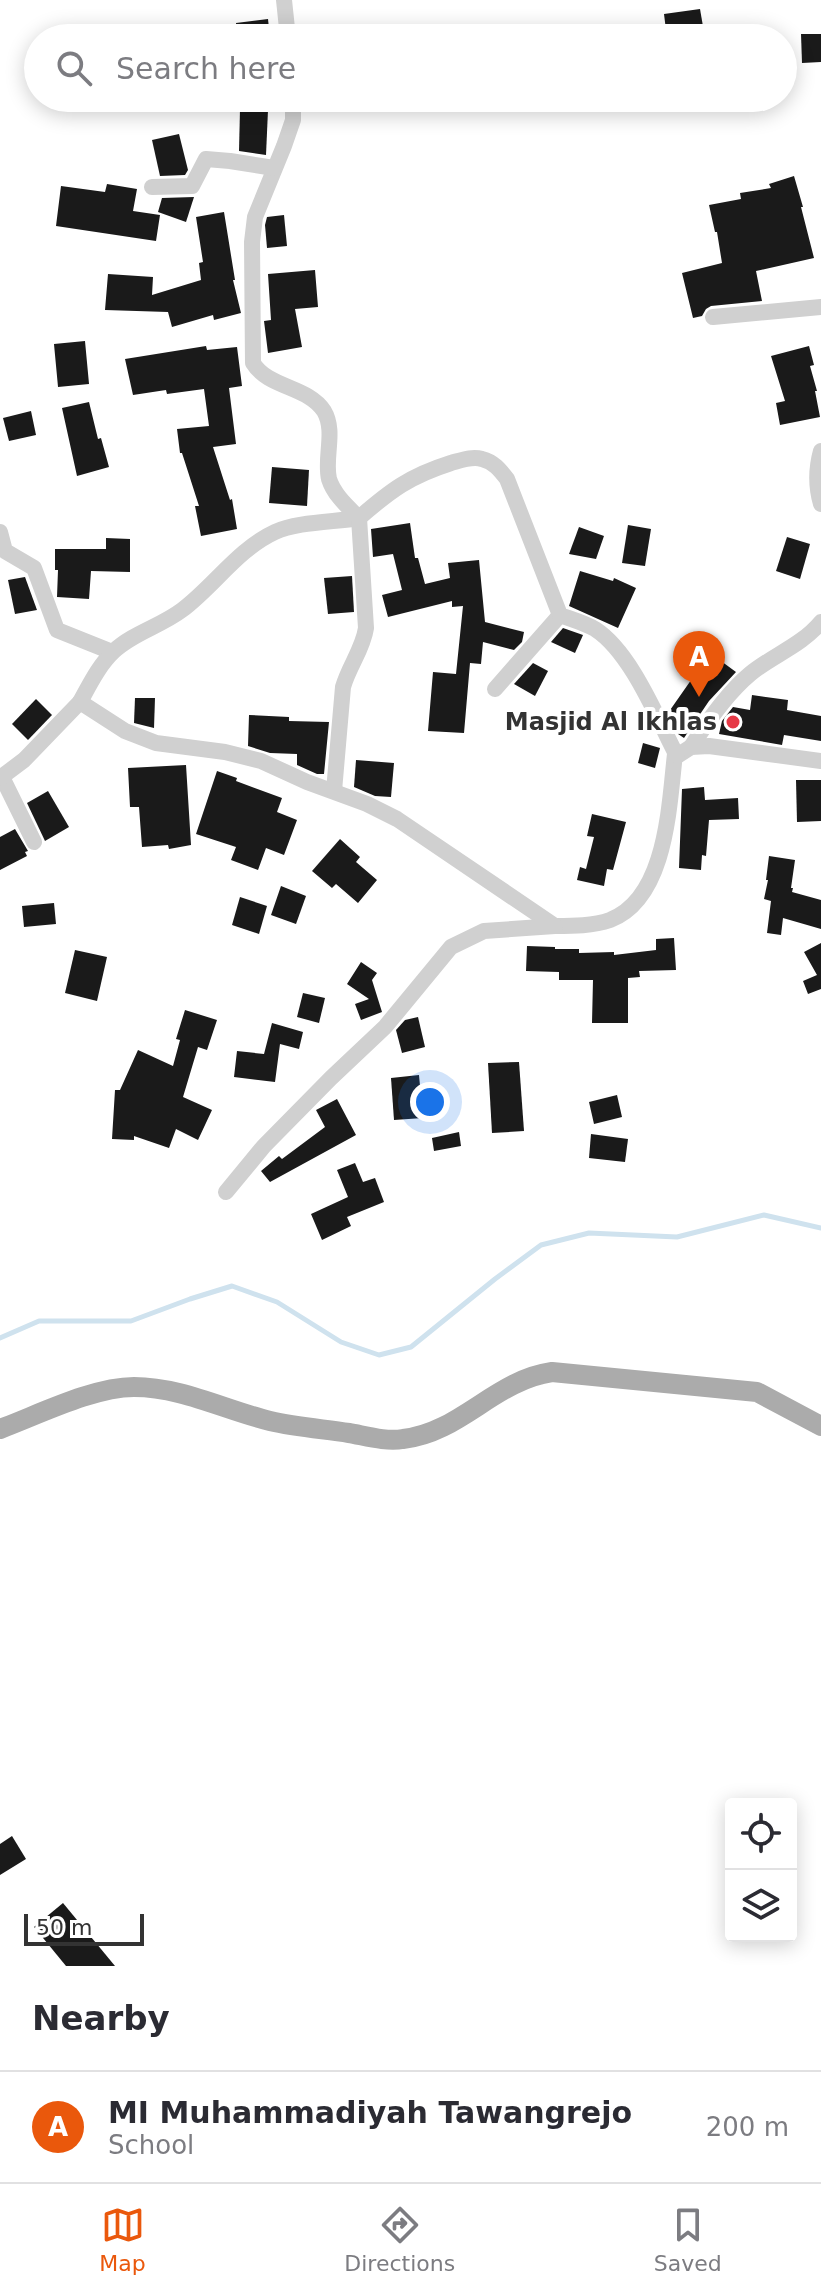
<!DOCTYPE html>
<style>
body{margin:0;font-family:"DejaVu Sans",sans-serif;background:#f7f7f7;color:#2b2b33}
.controls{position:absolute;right:24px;bottom:24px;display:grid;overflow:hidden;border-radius:8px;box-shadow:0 4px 20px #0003}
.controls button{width:72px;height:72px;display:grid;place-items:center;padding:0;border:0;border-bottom:2px solid #e1e1e2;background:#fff;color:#2b2b33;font:40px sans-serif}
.scale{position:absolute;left:24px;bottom:20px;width:120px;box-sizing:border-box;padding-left:8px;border:4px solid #333;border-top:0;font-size:22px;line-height:28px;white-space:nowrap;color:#333;-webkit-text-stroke:6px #fff;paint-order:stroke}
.you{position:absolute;left:430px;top:1102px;width:28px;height:28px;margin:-20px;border:6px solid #fff;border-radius:50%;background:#1a73e8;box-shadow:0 0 0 12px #1a73e833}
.badge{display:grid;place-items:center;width:52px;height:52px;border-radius:50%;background:#ea580c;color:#fff;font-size:26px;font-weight:700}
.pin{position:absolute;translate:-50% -66px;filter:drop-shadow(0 2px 4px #0008)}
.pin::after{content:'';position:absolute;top:42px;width:28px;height:24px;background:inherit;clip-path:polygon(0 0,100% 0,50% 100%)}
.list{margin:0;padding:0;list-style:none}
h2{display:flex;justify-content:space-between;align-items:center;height:104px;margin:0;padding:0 32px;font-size:34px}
h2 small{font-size:26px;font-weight:400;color:#7c7c81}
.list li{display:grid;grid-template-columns:52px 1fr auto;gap:24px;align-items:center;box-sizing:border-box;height:112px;padding:0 32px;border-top:2px solid #e1e1e2}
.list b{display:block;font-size:30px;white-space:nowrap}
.list p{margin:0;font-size:26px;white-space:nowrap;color:#7c7c81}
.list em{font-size:26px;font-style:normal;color:#7c7c81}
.icon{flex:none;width:44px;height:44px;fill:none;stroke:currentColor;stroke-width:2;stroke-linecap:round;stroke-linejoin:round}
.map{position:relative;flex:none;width:821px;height:1966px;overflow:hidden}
.search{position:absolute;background:#fff;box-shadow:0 4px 20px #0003;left:24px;right:24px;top:24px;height:88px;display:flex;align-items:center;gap:20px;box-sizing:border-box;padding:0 28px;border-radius:44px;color:#7c7c81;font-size:30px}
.sheet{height:216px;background:#fff}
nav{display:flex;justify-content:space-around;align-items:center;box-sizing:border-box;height:112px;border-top:2px solid #e1e1e2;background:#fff;font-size:22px;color:#7c7c81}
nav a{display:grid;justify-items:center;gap:4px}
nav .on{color:#ea580c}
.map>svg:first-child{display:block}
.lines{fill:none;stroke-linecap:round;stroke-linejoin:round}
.stream{stroke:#cfe2ee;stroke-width:5}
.building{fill:#1a1a1a}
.minor{stroke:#d0d0d0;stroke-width:16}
.major{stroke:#ababab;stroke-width:20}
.poi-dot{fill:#e63946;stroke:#fff;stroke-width:3}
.labels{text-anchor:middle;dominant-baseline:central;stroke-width:8;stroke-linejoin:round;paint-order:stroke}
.poi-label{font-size:24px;font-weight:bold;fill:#333;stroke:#fff;text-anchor:end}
</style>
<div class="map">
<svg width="821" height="1966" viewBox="0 0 821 1966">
<rect width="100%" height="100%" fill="#fff"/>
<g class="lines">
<polyline class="stream" points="0,1338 39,1321 131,1321 190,1299 232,1286 277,1302 341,1342 379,1355 411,1347 495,1279 541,1245 589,1233 677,1237 764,1215 821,1228"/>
</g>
<g class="building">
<polygon points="700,9 705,38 667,38 664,14"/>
<polygon points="268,19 270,38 237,38 236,23"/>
<polygon points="801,34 821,34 821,62 802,63"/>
<polygon points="240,109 268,110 266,155 239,151"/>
<polygon points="179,134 188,170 185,175 160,176 152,140"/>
<polygon points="794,176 803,207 801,207 814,258 756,271 762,301 711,306 706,309 702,316 693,318 682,273 722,263 717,232 715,232 709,205 741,199 740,193 771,188 769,184"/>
<polygon points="107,184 137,189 133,211 160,215 156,241 56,226 61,186 105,192"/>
<polygon points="194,197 186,222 158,212 162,198"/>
<polygon points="224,212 235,280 233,280 241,313 214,320 213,315 172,327 168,312 105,310 108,274 153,277 152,295 201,280 199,263 203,262 196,217"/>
<polygon points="284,215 287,246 267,248 265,225 267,217"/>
<polygon points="315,270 318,307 295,309 302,347 268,353 264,321 271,320 268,274"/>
<polygon points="85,341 89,384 58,387 54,344"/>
<polygon points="206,346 207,350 237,347 242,386 229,388 236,444 213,447 230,500 232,499 237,529 201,536 195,506 199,506 182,453 180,453 177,429 209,426 204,389 167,394 166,390 133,395 125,359"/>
<polygon points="809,346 814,365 810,366 817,391 815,391 820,417 780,425 776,403 785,401 771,356"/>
<polygon points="89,402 98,439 101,438 109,467 77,476 62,408"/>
<polygon points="31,411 36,435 9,441 3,418"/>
<polygon points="272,467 309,470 307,506 269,503"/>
<polygon points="410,523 415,558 418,558 425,584 450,578 448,563 479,560 485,622 524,632 522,642 514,650 483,642 481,664 470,663 464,733 428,731 433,672 456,674 463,606 452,607 452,601 388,617 382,595 402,590 393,554 373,557 371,529"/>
<polygon points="628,525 651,529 645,566 622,563"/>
<polygon points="579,527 604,536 596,559 569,554"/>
<polygon points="787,537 810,544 800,579 776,571"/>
<polygon points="106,538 130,539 130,572 91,571 89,599 57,597 58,570 55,570 55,549 106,549"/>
<polygon points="580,571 613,581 614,578 636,588 618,628 569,606"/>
<polygon points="352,576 354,612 328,614 324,578"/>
<polygon points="25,577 37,610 15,614 8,580"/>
<polygon points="563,628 583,635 575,653 551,642"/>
<polygon points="710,653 736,672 709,701 684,738 678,734 668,713"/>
<polygon points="533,663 548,671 535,696 514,684"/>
<polygon points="752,695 788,700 787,710 821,716 821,741 784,735 782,745 719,734 722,721 733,707 750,710"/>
<polygon points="135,698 155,698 154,728 134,723"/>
<polygon points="36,699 52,715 28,740 12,724"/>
<polygon points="249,715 289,717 289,721 329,722 324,774 317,774 297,765 297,754 270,753 248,746"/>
<polygon points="643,743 660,748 655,768 638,763"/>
<polygon points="356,760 394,763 391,797 375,796 354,787"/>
<polygon points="186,765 191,845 169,849 168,845 142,847 139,807 130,807 128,768"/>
<polygon points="217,771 237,778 236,781 282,798 277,812 297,820 284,855 266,848 258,870 231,860 236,847 196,834"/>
<polygon points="796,780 821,780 821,821 797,822"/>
<polygon points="704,787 705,800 738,798 739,819 709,820 706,856 702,855 701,870 679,868 682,789"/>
<polygon points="48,791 69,827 45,841 27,803"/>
<polygon points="592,814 626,822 613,870 607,869 604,886 577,880 580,867 586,869 594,837 587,836"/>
<polygon points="15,829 28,851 25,852 27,856 0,870 0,837"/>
<polygon points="340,839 360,857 356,862 377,880 358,903 336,884 332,888 312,871"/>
<polygon points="769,856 795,860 791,888 793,888 792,892 821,900 821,929 783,918 781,935 767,933 771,901 764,899 768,880 766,880"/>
<polygon points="281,886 306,896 296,924 271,915"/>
<polygon points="240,897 267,906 259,934 232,925"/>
<polygon points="54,903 56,924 24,927 22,906"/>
<polygon points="674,938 676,970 639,971 640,977 628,978 628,1023 592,1023 593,980 559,980 559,972 526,971 527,946 555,947 555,949 579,949 579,953 614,952 614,955 656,950 656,939"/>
<polygon points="821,943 821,989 808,994 803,981 817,975 804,952"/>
<polygon points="75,950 107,957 97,1001 65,993"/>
<polygon points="361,962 377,973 372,980 382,1012 361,1020 355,1004 369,999 347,984"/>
<polygon points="303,993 325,998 319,1023 297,1017"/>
<polygon points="185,1010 217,1020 207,1050 198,1047 183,1097 212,1110 198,1140 176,1129 169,1148 134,1136 134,1140 112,1139 115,1090 120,1090 138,1050 173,1066 180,1040 176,1039"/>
<polygon points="418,1017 425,1047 402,1053 396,1030 405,1020"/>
<polygon points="272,1023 303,1032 299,1049 280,1044 275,1082 234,1077 237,1051 264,1054"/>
<polygon points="519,1062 524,1131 492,1133 488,1063"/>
<polygon points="419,1075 423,1118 394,1120 391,1078"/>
<polygon points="617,1095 622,1117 594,1124 589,1102"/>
<polygon points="337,1099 356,1135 270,1182 261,1171 279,1156 282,1159 325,1127 316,1110"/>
<polygon points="459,1132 461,1146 434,1151 432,1138"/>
<polygon points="591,1134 628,1139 625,1162 589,1158"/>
<polygon points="355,1163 363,1182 375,1178 384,1202 347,1217 351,1226 322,1240 311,1214 348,1197 337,1170"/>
<polygon points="12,1836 26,1859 0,1875 0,1844"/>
<polygon points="63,1903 115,1966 66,1966 34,1927"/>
</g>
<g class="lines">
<g class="minor">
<polyline points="284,0 288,38"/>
<path d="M293,98V120L284,146L255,217L252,242L253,363C268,388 308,386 324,411C336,431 324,458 329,479C334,495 348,507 359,518"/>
<polyline points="152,187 192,186 206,159 230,161 274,168"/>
<polyline points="713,317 821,307"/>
<path d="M821,451C816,469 816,487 821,504"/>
<polyline points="0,532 5,551 34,568 57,630 112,652"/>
<polyline points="495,689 560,615"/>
<path d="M80,702C90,684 99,665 114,651C133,633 161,626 182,610C214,586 238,549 275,532C296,522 334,522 359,518"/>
<path d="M691,747C707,722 727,693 750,674C773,655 801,646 821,622"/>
<polyline points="2,777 34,842"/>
<path d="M0,778L24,760L80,702L125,731L156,743L225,752L261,761L307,782L367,804L397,819L555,926C573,926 593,926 610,920C667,898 669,805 675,754L677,756L691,747L709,746L821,761"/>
<path d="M334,791L343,687C349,666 363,649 366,628L359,518C391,490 410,476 451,463C462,460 472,456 482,459C494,462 500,470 507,479L560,615C571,619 585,623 595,629C631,652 657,718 677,756"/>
<polyline points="226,1192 264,1146 331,1078 385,1027 451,947 484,931 555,926"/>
</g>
<path class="major" d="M0,1429C38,1415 93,1387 134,1387C181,1387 225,1410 270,1421C296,1427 323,1429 349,1433C366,1436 386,1442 403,1439C460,1433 495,1380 552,1372L757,1392L821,1426"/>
</g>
<circle class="poi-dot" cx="733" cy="722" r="8"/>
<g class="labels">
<g class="poi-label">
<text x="717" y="722">Masjid Al Ikhlas</text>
</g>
</g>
</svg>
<div class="controls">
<button><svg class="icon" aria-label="locate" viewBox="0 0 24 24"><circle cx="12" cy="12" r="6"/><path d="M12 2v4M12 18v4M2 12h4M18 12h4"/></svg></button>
<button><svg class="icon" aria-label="layers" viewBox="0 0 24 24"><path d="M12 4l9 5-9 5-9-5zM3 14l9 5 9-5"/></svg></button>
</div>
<div class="scale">50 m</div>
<div class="you"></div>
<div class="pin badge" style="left:699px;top:697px">A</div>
<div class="search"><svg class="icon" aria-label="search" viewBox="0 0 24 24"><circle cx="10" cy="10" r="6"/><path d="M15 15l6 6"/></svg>Search here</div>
</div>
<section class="sheet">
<h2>Nearby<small></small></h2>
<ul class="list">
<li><span class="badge">A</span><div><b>MI Muhammadiyah Tawangrejo</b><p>School</p></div><em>200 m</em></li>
</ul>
</section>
<nav>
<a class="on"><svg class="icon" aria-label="map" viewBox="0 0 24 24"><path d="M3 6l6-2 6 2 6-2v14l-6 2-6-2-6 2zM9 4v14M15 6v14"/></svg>Map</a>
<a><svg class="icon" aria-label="directions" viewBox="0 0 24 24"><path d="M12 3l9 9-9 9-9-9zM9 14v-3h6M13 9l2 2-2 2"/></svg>Directions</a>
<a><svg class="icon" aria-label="saved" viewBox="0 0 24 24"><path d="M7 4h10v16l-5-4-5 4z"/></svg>Saved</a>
</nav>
